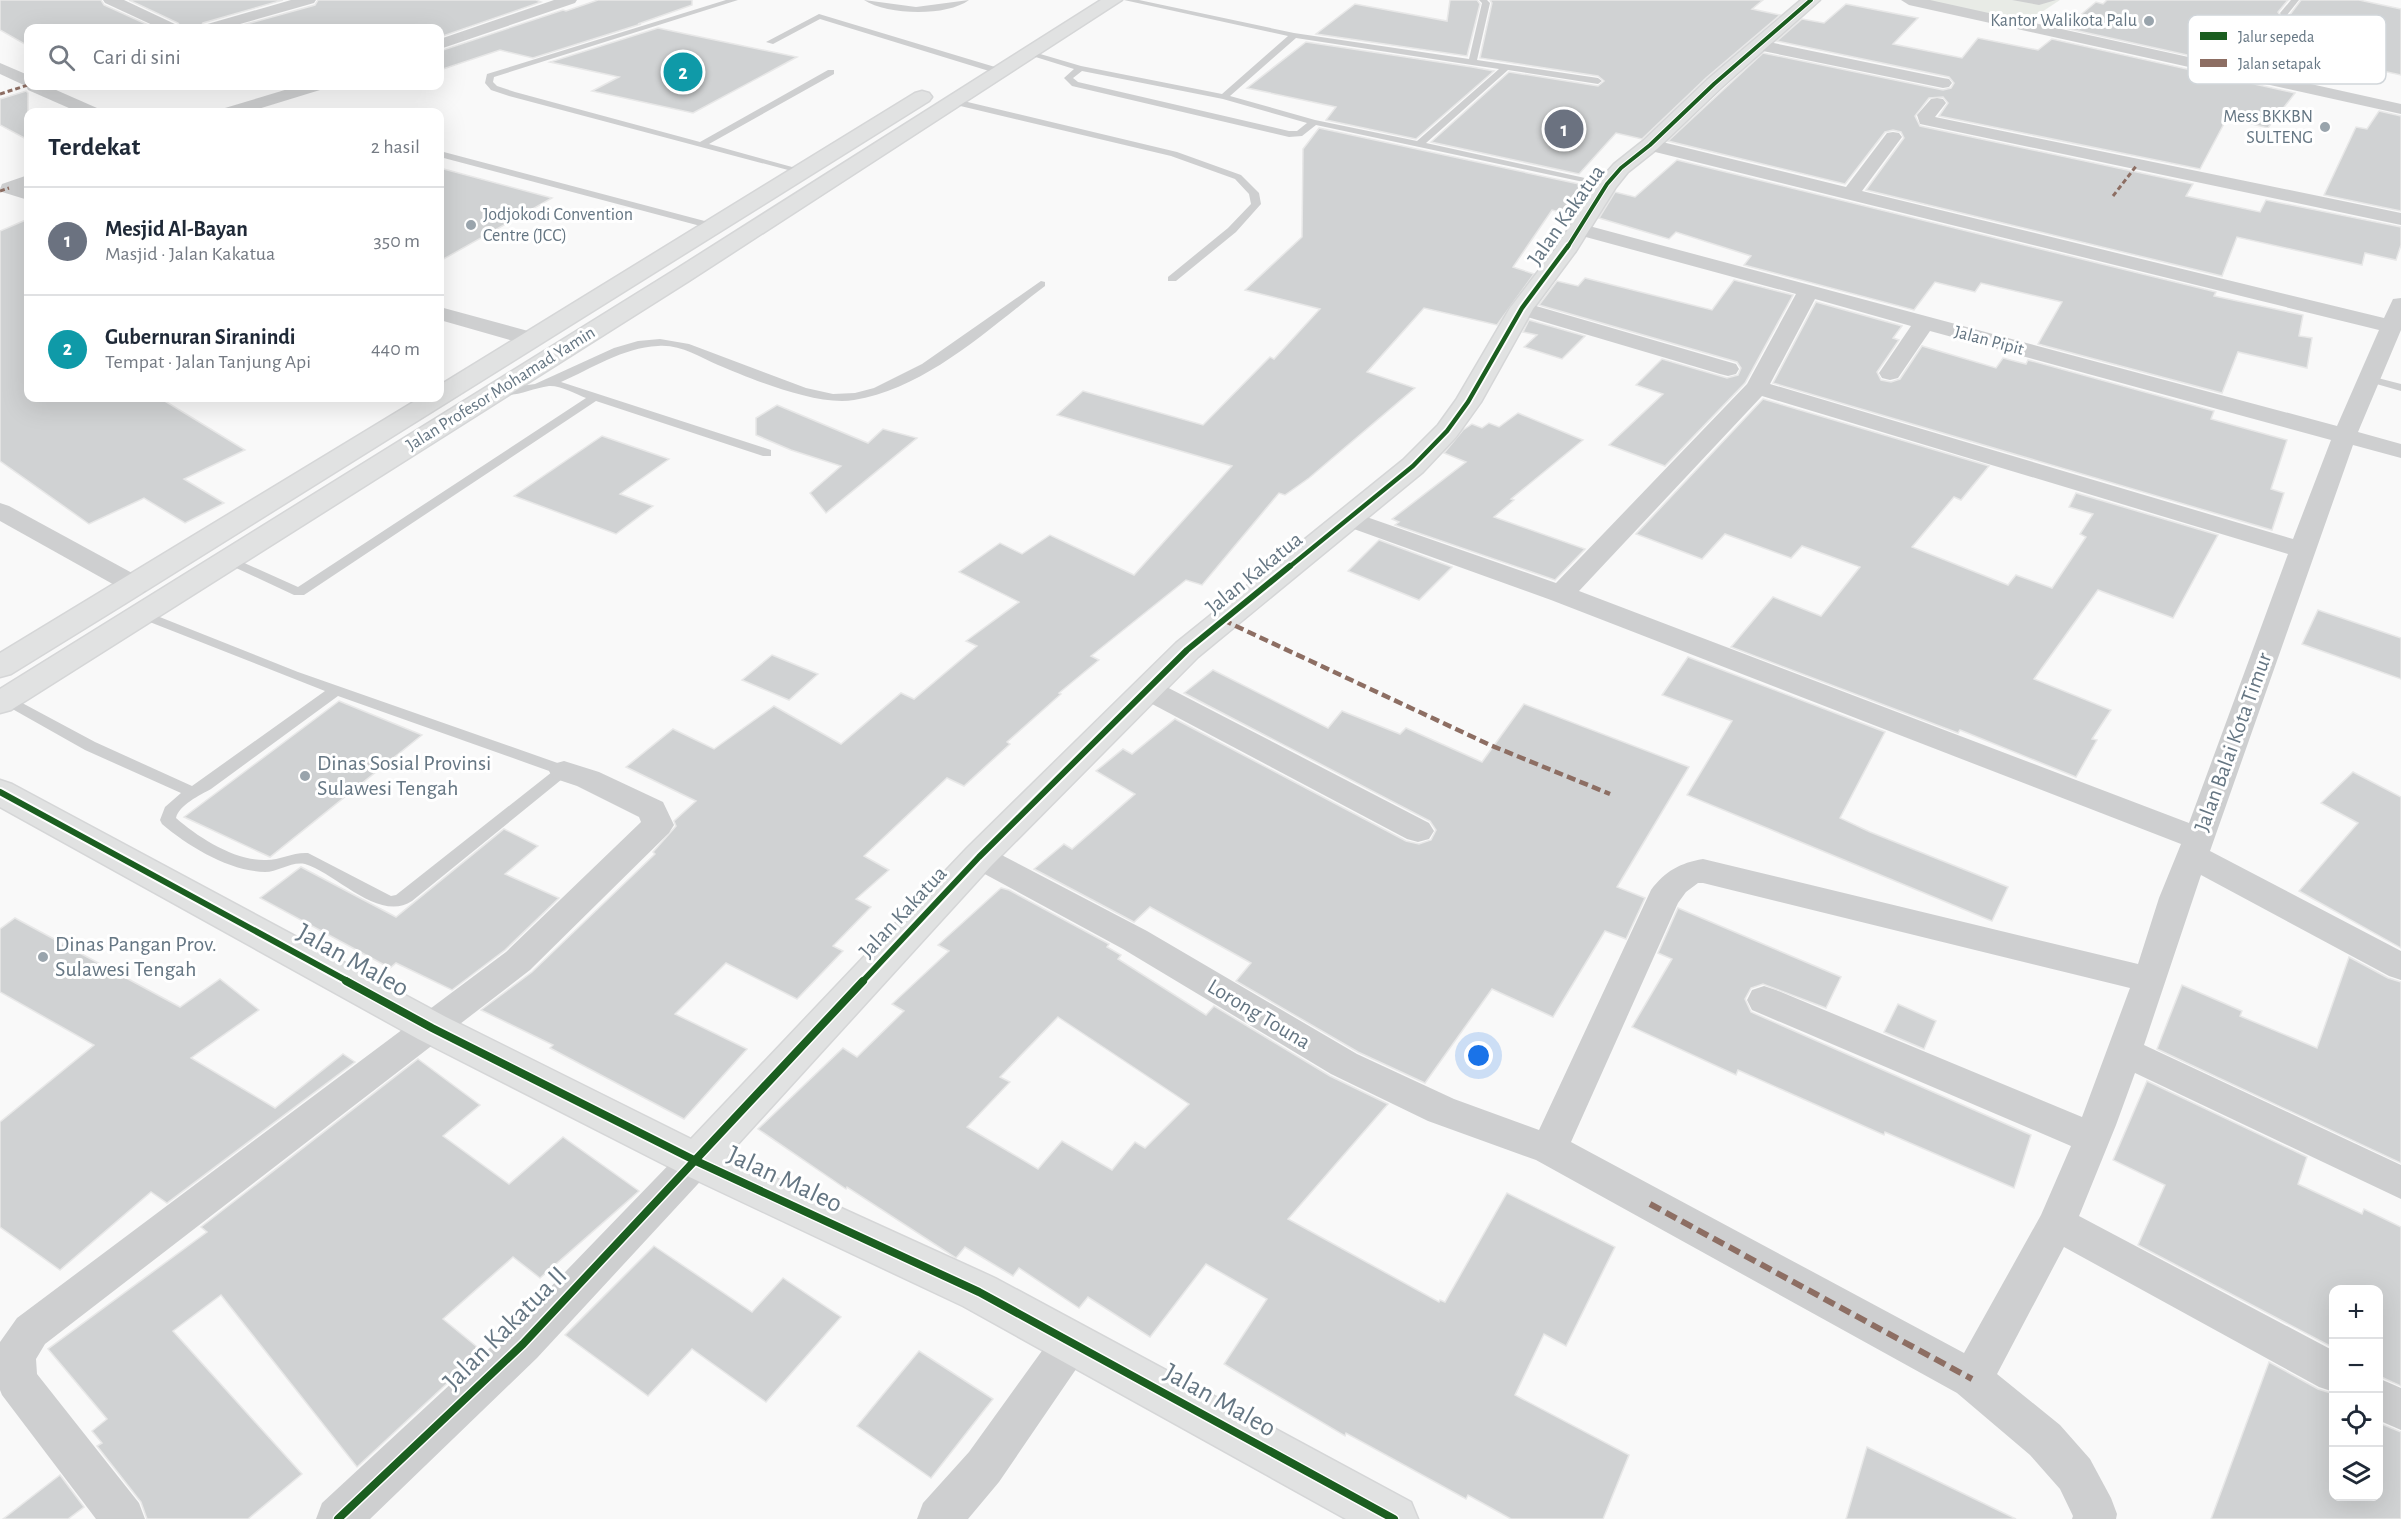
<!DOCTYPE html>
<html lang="id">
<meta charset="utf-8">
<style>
body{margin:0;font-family:"Alegreya Sans",sans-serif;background:#f6f6f7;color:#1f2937}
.controls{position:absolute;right:18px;bottom:18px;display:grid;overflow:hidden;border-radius:12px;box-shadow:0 6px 24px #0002}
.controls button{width:54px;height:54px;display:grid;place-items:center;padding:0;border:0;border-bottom:2px solid #e0e1e3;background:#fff;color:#1f2937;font:30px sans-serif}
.you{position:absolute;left:1479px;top:1056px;width:21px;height:21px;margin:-15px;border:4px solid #fff;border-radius:50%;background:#1a73e8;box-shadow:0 0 0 9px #1a73e833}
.badge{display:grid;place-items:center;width:39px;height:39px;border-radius:50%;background:#56606c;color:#fff;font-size:20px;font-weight:700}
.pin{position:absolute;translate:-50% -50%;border:3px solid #fff;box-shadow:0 2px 6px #0006}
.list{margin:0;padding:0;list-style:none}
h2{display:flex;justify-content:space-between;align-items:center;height:78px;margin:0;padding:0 24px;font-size:26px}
h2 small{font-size:20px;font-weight:400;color:#747a83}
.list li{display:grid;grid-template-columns:39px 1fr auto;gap:18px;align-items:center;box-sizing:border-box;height:108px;padding:0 24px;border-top:2px solid #e0e1e3}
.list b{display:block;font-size:22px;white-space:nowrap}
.list p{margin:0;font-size:20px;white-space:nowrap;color:#747a83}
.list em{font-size:20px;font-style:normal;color:#747a83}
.icon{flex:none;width:33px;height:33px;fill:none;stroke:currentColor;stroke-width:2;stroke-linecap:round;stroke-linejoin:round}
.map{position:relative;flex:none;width:2401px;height:1519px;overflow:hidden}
.search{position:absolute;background:#fff;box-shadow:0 6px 24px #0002;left:24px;top:24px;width:420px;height:66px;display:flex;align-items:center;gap:15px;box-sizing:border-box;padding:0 21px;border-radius:12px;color:#747a83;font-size:22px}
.panel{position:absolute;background:#fff;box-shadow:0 6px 24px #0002;left:24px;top:108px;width:420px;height:294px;border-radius:12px}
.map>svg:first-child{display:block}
.green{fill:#e8ebe6}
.building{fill:#d0d2d3;stroke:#e8e8e8;stroke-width:1.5;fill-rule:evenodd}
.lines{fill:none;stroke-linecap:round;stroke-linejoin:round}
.secondary-casing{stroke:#d5d6d7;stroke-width:3}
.primary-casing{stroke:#d5d6d7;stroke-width:3}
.lane{fill:#cecfd0;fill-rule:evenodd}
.street{fill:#cecfd0;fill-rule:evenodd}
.secondary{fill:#e1e2e2;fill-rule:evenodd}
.primary{fill:#e1e2e2;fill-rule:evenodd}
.quiet-far2{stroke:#8d6e63;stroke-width:3;stroke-dasharray:5 3;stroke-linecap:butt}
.quiet-far1{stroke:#8d6e63;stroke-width:4.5;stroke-dasharray:9 4.5;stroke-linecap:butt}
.quiet{stroke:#8d6e63;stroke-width:6;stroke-dasharray:12 6;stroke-linecap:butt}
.cycleway-far3-casing{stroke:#fff;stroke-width:6}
.cycleway-far2-casing{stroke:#fff;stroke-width:8}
.cycleway-far1-casing{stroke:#fff;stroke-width:10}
.cycleway-casing{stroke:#fff;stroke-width:11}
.cycleway-far3{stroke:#1b5e20;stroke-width:4}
.cycleway-far2{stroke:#1b5e20;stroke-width:4.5}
.cycleway-far1{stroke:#1b5e20;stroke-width:6}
.cycleway{stroke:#1b5e20;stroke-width:8}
.poi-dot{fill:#99a4ac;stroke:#fff;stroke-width:2}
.labels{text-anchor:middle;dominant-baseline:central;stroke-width:6;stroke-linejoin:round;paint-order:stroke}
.far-poi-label{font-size:18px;fill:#657683;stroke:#fff;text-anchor:end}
.far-street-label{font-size:18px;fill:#657683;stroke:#fff}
.street-label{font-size:22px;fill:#657683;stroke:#fff}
.poi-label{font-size:22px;fill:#657683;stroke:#fff;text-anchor:start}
.near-street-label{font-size:27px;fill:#657683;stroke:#fff}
.key{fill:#fff;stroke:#d1d6da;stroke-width:1.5}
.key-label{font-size:16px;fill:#657683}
</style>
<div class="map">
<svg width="2401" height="1519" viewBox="0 0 2401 1519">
<rect width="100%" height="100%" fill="#f9f9f9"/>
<polygon class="green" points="1905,0 2060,0 2022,25"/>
<g class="building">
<polygon points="0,0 101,0 104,5 155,28 28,28 28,46 0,30"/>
<polygon points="129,0 283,0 203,23 200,28 181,28 178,23"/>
<polygon points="318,0 536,0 541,2 440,37 440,28 232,28 315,5"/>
<polygon points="598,0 692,0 692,5 638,24 641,24 533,58 500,50 440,70 440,51 563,10 566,11"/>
<polygon points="1450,0 1477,0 1480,4 1467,56 1316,34 1355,4 1447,21"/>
<polygon points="1490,0 1763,0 1752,9 1780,15 1706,78 1642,139 1616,133 1579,174 1431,142 1509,72 1598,86 1604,81 1598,76 1480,58 1492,3"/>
<polygon points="2107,0 2288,0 2278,12 2281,17 2289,16 2301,0 2359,0 2401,9 2401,75 2323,58 2305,81 2065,28 2096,2 2103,4"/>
<polygon points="1846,4 1918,18 1893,44 1962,58 1978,38 2038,50 2052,39 2295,93 2268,128 2227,118 2200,169 1939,116 1948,103 1943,97 1929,98 1915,116 1920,126 2193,184 2186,196 2260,212 2266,200 2401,227 2401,245 2396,260 2365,253 2362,265 2237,237 2222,276 1866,190 1904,138 1901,132 1893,130 1885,132 1845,184 1668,141 1763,53 1943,90 1951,88 1954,83 1949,77 1777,41 1802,19 1824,23"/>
<polygon points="658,28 691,35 797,57 693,113 592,91 619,77 550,62"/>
<polygon points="1306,42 1472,67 1494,71 1416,139 1326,120 1336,107 1247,88"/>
<polygon points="26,91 28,93 28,140 0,125 0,99"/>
<polygon points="2379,111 2401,116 2401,211 2324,195 2356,127 2367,129"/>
<polygon points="1319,128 1593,187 1577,211 1565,207 1560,212 1552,210 1513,267 1534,274 1497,325 1424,308 1367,372 1415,388 1309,478 1285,495 1279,493 1202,585 1186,580 1091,656 1099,660 1059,693 1061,694 1007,742 1010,744 964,786 947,778 864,856 889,870 856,899 871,907 833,946 843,951 797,999 726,963 675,1014 747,1049 684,1119 550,1048 553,1045 481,1010 532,972 655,854 653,852 676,826 674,821 696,801 626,767 673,729 714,749 774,706 841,744 901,693 914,699 977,646 966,641 1019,602 959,572 1000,543 1022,554 1050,535 1134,575 1232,466 1057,415 1083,391 1203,425 1270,357 1274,359 1320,309 1245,290 1302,237 1303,149"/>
<polygon points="1677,160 2216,292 2214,296 2303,315 2299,336 2312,338 2307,368 2238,352 2222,393 2038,344 2062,302 1981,283 1975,292 1935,282 1914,310 1744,265 1751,256 1676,232 1669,239 1599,218 1615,192 1635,197"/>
<polygon points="440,168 552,198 440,261"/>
<polygon points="28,219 28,398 160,398 245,450 184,479 224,503 185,523 144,498 89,524 0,461 0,231"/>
<polygon points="1585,278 1712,310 1734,280 1793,295 1745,383 1665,466 1609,445 1663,394 1636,385 1662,359 1727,378 1738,375 1741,368 1737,362 1539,305 1557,281 1578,286"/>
<polygon points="1816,302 1902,326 1893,338 1899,340 1877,372 1881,380 1891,382 1900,379 1922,346 1996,368 2003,358 2026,364 2028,360 2214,411 2211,419 2287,440 2271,489 2284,493 2272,530 1773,383"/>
<polygon points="1529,320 1585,336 1562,359 1524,347 1537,335 1523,332"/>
<polygon points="1763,399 1989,466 1961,500 1954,497 1912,547 2008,585 2016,575 2052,588 2086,537 2080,534 2093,514 2069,507 2076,493 2218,535 2173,618 2098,590 2034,679 2111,710 2092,739 2097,740 2076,777 1960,730 1958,733 1731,647 1773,597 1821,616 1860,567 1802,546 1791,558 1725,534 1702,559 1636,534"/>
<polygon points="777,405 868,443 883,429 917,438 826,513 810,493 841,466 791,450 756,435 756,418"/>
<polygon points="1518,413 1583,440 1511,499 1514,500 1494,517 1585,549 1555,580 1395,525 1399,522 1392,519 1466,462 1444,453 1463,430 1472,424 1482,428 1489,423 1499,427"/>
<polygon points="602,436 669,459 620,494 653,506 616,534 514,496"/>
<polygon points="1379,540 1452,567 1419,600 1348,571"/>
<polygon points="2318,610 2401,638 2401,679 2302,644"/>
<polygon points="772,655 818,674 789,700 742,680"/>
<polygon points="1688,657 1885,732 1840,818 1870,832 2008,887 1992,921 1687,795 1732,721 1662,695"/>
<polygon points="1213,670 1328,728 1342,711 1400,734 1406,728 1482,762 1524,704 1689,767 1617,887 1645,898 1626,939 1605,931 1553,1017 1492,989 1425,1083 1358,1052 1236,981 1251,963 1150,907 1134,922 1034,869 1064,844 1072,849 1135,794 1096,771 1123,749 1132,754 1175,719 1406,841 1419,844 1431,840 1436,830 1430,821 1184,693"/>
<polygon points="339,701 422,735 270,857 184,817"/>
<polygon points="2353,772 2401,797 2401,948 2299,891 2358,823 2321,803"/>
<polygon points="504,829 538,846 505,874 559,898 505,950 452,990 396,963 390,968 260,898 301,867 396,917"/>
<path d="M1001,888L1009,890L1109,944L1107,947L1121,955L1118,959L1206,1015L1214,1006L1330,1076L1388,1104L1288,1219L1439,1302L1440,1300L1445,1302L1507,1193L1615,1247L1566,1346L1544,1334L1515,1395L1629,1455L1603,1519H1511L1468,1495L1466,1499L1346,1433L1345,1436L1224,1364L1267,1299L1206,1264L1150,1337L1088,1297L1079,1308L1019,1268L1013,1276L965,1247L956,1258L847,1187L846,1189L758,1129L843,1048L857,1057L904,1011L892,1004L949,951L938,945ZM1058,1017L1189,1104L1145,1148L1135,1142L1112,1170L1062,1141L1038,1169L967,1127L1010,1082L1000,1077Z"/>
<polygon points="1678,908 1841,977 1826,1008 1763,984 1751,988 1745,999 1751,1012 2031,1135 2014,1188 1885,1132 1884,1135 1738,1070 1736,1075 1632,1027 1672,959 1658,953"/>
<polygon points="15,918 180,1007 220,979 259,1010 191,1058 275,1108 343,1054 355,1062 167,1203 151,1192 60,1270 0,1227 0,1122 94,1045 0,992 0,929"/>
<polygon points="2349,957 2388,978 2401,982 2401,1163 2157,1049 2182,985 2242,1011 2240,1016 2317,1048"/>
<polygon points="1898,1004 1936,1021 1924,1049 1884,1032"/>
<polygon points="418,1059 480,1105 443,1136 509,1184 563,1137 639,1191 540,1278 513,1257 443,1319 482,1351 357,1467 221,1295 173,1331 302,1474 248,1519 147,1519 141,1502 97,1446 102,1443 92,1431 107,1419 48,1349 207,1232 201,1227"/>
<polygon points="2147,1081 2307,1157 2298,1184 2362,1214 2364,1209 2401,1227 2401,1386 2379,1376 2379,1290 2334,1290 2334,1348 2138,1245 2165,1185 2113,1160"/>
<polygon points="654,1246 752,1312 783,1278 841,1317 766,1402 692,1349 648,1396 565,1335"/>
<polygon points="919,1351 993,1399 931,1478 857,1426"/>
<polygon points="2269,1362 2318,1389 2334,1394 2334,1497 2379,1497 2379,1423 2401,1432 2401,1519 2211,1519"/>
<polygon points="1867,1447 2016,1519 1846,1519"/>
<polygon points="60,1475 84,1507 68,1519 3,1519"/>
</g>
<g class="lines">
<g class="secondary-casing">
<polygon id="secondary" points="1801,0 1820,0 1721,88 1657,149 1628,172 1616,187 1576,251 1533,309 1481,402 1456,437 1423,472 1198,657 991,866 727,1156 995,1278 1411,1502 1418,1519 1346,1519 963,1306 681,1173 418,1039 0,807 0,780 12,784 446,1017 691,1139 967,848 1176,643 1403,460 1438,425 1456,400 1510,308 1556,248 1600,180 1614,164 1643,141 1707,80"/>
</g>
<g class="primary-casing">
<g id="primary">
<polygon points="1101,0 1122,0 689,281 11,710 0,713 0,689 673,271"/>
<polygon points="922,91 929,93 932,97 929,101 126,603 11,674 0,677 0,653 420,398 440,398 440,385 915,93"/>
</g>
</g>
<g class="lane">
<polygon points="726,0 738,0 494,77 493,82 497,86 515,92 700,142 828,70 834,70 834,74 709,144 803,170 803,174 509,96 491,90 485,83 487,74"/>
<path d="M864,0L916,7L969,0C946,17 887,15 864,0Z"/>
<path d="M1124,0H1139L1294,33L1469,59L1482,3L1479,0H1487L1490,3L1477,60L1598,78L1602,81L1598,84L1508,70L1426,143L1612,184L1607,187L1316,125L1302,136L1289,137L1072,86L1064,78L1074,69L1026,54L1030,51L1081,66L1222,94L1288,36ZM1296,38L1472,65L1499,69L1417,141L1315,120L1230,96ZM1082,71L1223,99L1307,123L1297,131H1289L1078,82L1073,78Z"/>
<polygon points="2012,0 2056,0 2039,5"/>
<polygon points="2291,0 2299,0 2287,15 2281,15 2280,13"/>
<polygon points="819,14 1005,70 1006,72 1002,75 820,19 773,44 766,42"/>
<polygon points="955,99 1177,152 1241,175 1259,193 1261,204 1236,232 1176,281 1168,281 1168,277 1228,228 1251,204 1249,194 1235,179 1171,156 952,104 952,100"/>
<polygon points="440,151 716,224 717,226 708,228 440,157"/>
<path d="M1041,281L1045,282V286C988,329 927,388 854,400C816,406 754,380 718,365C699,357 680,344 658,346C622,348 593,368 561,382L771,450V456H763L596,401L304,595H294L219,560L226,556L231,557L298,587L586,398C576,394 559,385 549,386C529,389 513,399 492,394V390L535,384L614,348L638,341L660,339L689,344L806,388L833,394L855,393L874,388L922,364Z"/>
<polygon points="2370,376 2401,384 2401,391 2366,381 2366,377"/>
<path d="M142,610L298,672L569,767L572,771L412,901C379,923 336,873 305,864C292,861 278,872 265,872C229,871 189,847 162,824L160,820L165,807L181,793L85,750L0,702L1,697H11L95,742L192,786L325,691L137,617L135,614L137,611ZM338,696L552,772L396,895L391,896L308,853C293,852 281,860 266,860C235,861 199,838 176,818C179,805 200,795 211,789Z"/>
</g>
<g class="street">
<polygon points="103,0 124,0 177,25 179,28 159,28 105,3"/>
<polygon points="291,0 316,0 314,3 226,28 202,28 204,25"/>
<polygon points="554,0 577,0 575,3 440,49 440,39"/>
<polygon points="1901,0 1930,0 2401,104 2401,114 1909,5"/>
<polygon points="1759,40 1943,78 1949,79 1952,83 1949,87 1943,88 1753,49 1751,45 1753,41"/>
<polygon points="0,63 28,75 28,86 47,86 97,108 100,112 78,112 28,90 26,86 0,74"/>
<polygon points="298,86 323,86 320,90 248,112 222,112 225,108"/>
<polygon points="1937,98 1943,99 1946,103 1935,117 2401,213 2401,225 1920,124 1917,115 1931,99"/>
<path d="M1893,132L1899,133L1902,137L1862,191L2384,318L2393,299L2401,298V330L2358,432L2401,444V458L2353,445L2210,851L2401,951V980L2389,976L2201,875L2144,1045L2401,1165V1199L2135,1073L2116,1125L2079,1216L2334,1351V1392L2319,1387L2064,1247L1997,1374L2060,1425L2090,1459L2111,1498L2117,1514L2116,1519H2072L2073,1516L2060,1489L2030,1455L1957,1393L1536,1160L1428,1121L1331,1074L1123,949L968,865L963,857L968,849L979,845L990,849L1147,931L1357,1054L1454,1099L1539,1130L1651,890C1665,871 1680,863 1703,859L2138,964L2159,898L2181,844L1551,600L1340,524L1336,519L1340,514L1349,511L1358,514L1556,583L1747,384L1796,294L1571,233L1568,229L1571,225L1578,223L2337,426L2379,330L1643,149L1641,145L1643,141L1650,139L1846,187L1887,133ZM1815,299L1911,326L1879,373L1882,378L1890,380L1898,378L1930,331L2331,440L2293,539L1770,384ZM1762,396L2288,554L2189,823L1579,591ZM1698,883H1703L2130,988L2082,1117L1776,990L1764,986L1752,990L1747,1000L1752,1010L2071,1146L2041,1215L1964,1353L1571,1142L1678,903L1686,892Z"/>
<polygon points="28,175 28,200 2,192 0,189 2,184"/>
<polygon points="1522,302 1736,364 1739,369 1736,374 1728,376 1720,374 1514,313 1511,308 1514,303"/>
<polygon points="440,307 539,334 542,339 539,344 531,346 440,320"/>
<polygon points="0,503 9,506 145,580 149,586 145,592 136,594 127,592 0,521"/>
<polygon points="1147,680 1157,682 1429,823 1434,831 1429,839 1418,842 1407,839 1137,696 1133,689 1137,682"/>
<polygon points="564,761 599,772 663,802 674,825 669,833 530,970 45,1344 36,1359 37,1374 139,1503 145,1519 96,1519 2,1395 0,1390 0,1342 17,1318 506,952 641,822 639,817 577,786 553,778 549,771 553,764"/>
<polygon points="696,1145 709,1150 715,1161 709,1172 537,1358 370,1519 316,1519 322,1503 509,1330 683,1150"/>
<polygon points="1071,1324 1085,1330 1091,1343 1085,1356 999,1482 968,1519 917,1519 923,1503 969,1452 1057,1330"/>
<polygon points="2378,1378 2401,1388 2401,1430 2378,1420"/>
</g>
<use href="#secondary" class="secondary"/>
<use href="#primary" class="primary"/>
<g class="quiet-far2">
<polyline points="0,94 28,85"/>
<polyline points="0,191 9,188"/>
<polyline points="2113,196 2137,165"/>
</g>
<polyline class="quiet-far1" points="1223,620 1490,745 1610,794"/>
<polyline class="quiet" points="1650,1204 1972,1379"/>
<g class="cycleway-far3-casing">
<polyline id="cycleway-far3" points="1567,248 1607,184 1621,168 1650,145 1714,84 1811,0"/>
</g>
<g class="cycleway-far2-casing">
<polyline id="cycleway-far2" points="1288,568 1413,466 1447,431 1468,402 1522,308 1568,246"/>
</g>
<g class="cycleway-far1-casing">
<g id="cycleway-far1">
<polyline points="0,792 349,982"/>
<polyline points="862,982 979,857 1187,650 1290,566"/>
</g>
</g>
<g class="cycleway-casing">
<g id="cycleway">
<polyline points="346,981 432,1028 696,1161 979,1292 1394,1519"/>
<polyline points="338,1519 523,1344 863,981"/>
</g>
</g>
<use href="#cycleway-far3" class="cycleway-far3"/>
<use href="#cycleway-far2" class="cycleway-far2"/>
<use href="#cycleway-far1" class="cycleway-far1"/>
<use href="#cycleway" class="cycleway"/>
</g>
<g class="poi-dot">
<circle cx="2149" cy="21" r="6"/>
<circle cx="2325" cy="127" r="6"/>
<circle cx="471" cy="225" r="6"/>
<circle cx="305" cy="776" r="6"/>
<circle cx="43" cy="957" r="6"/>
</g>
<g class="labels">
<g class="far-poi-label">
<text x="2137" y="21">Kantor Walikota Palu</text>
<text x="2313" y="117">Mess BKKBN<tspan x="2313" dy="21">SULTENG</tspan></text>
<text x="483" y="215" text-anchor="start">Jodjokodi Convention<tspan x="483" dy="21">Centre (JCC)</tspan></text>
</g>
<g class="far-street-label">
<text transform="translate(1989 341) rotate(15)">Jalan Pipit</text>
<text transform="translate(501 389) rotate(-32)">Jalan Profesor Mohamad Yamin</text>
</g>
<g class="street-label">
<text transform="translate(1566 215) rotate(-55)">Jalan Kakatua</text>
<text transform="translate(1254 573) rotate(-39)">Jalan Kakatua</text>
<text transform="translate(2233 742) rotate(-70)">Jalan Balai Kota Timur</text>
<text transform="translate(903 912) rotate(-47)">Jalan Kakatua</text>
<text transform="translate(1259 1014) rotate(31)">Lorong Touna</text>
</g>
<g class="poi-label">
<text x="317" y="763">Dinas Sosial Provinsi<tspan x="317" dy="25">Sulawesi Tengah</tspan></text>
<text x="55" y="944">Dinas Pangan Prov.<tspan x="55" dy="25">Sulawesi Tengah</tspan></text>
</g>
<g class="near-street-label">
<text transform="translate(353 960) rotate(29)">Jalan Maleo</text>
<text transform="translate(785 1179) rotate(25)">Jalan Maleo</text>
<text transform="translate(505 1328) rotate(-45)">Jalan Kakatua II</text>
<text transform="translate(1220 1400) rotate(29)">Jalan Maleo</text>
</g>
</g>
<rect x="2188" y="15" width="198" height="69" rx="9" class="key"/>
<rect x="2200" y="32" width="27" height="8" fill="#1b5e20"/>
<rect x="2200" y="59" width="27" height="8" fill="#8d6e63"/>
<g class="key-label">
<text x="2238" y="42">Jalur sepeda</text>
<text x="2238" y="69">Jalan setapak</text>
</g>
</svg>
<div class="controls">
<button>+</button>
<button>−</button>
<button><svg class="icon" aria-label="locate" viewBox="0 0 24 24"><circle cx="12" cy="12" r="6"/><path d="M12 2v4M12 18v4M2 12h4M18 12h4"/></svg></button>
<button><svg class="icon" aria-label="layers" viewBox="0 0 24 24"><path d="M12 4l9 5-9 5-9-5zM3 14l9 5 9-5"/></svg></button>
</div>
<div class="you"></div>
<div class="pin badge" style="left:1564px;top:129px;background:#6b7280">1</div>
<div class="pin badge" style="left:683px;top:72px;background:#0f9aa8">2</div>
<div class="search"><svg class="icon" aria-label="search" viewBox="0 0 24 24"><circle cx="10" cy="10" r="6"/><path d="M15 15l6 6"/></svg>Cari di sini</div>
<section class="panel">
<h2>Terdekat<small>2 hasil</small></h2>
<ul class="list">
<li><span class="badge" style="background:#6b7280">1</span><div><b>Mesjid Al-Bayan</b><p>Masjid · Jalan Kakatua</p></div><em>350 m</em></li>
<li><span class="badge" style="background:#0f9aa8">2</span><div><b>Gubernuran Siranindi</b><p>Tempat · Jalan Tanjung Api</p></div><em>440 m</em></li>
</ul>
</section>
</div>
